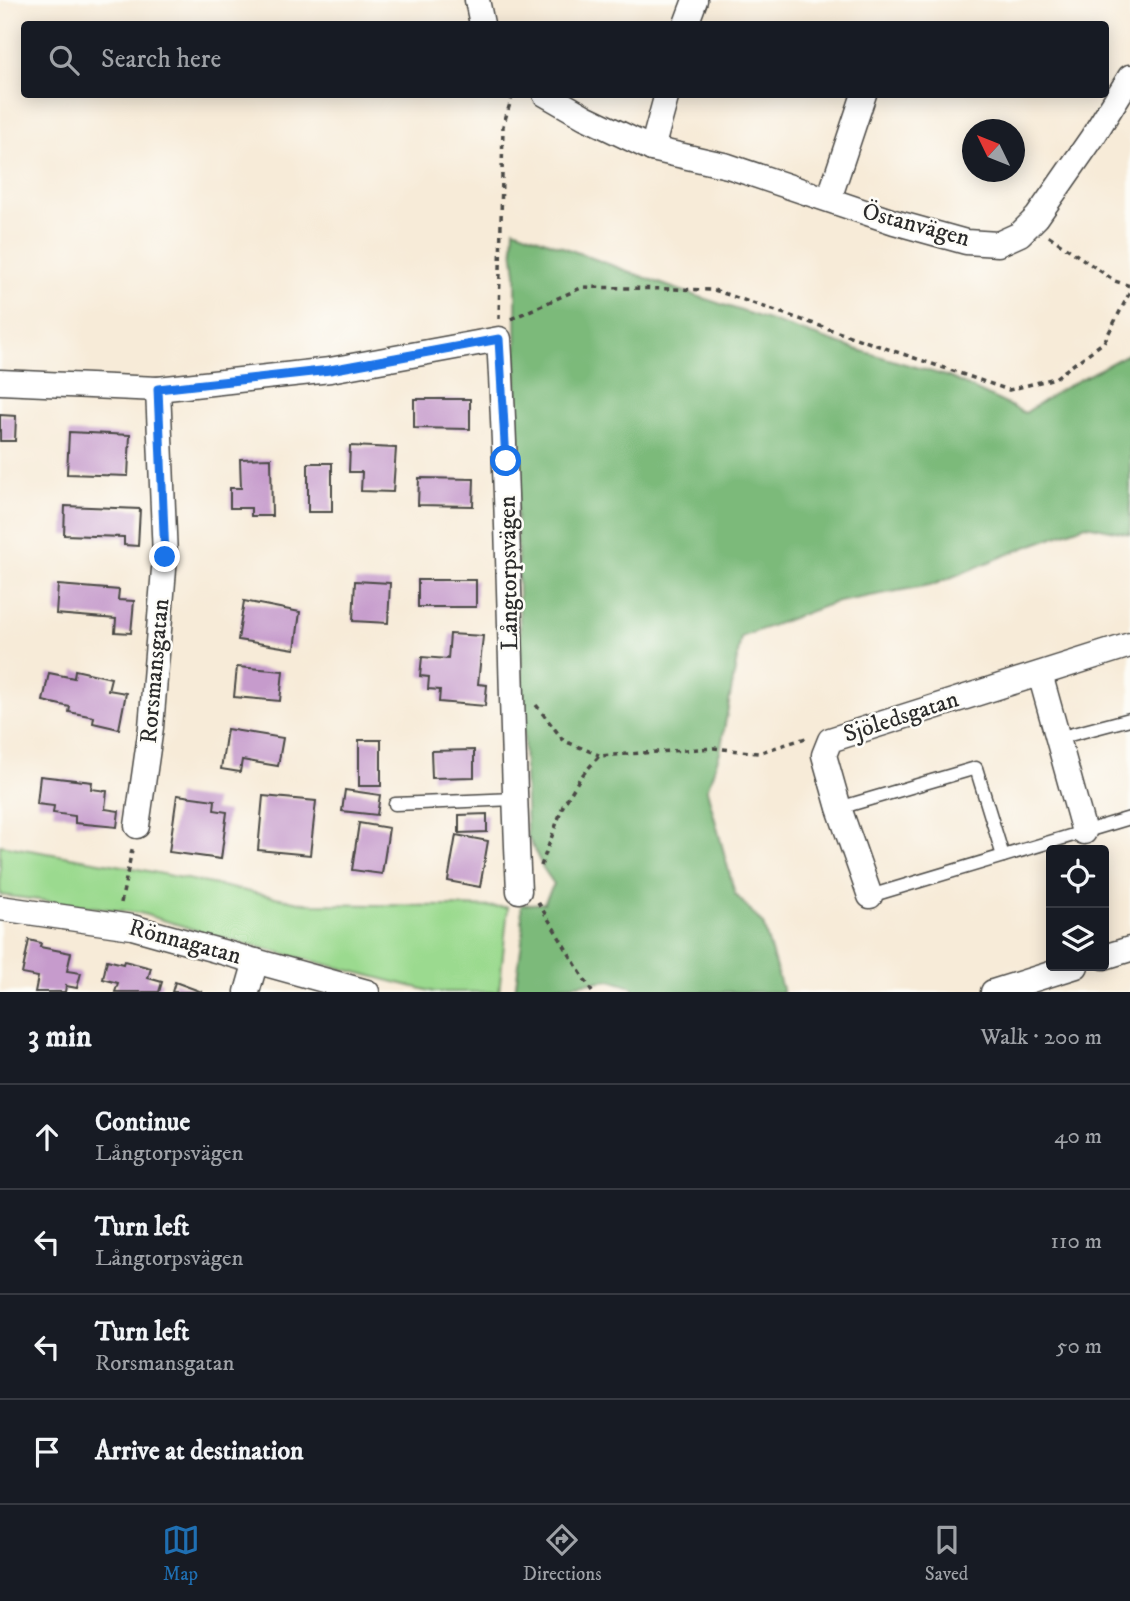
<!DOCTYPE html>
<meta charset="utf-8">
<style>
body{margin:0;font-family:"IM FELL DW Pica",serif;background:#20242c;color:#f1f3f6}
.controls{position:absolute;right:21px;bottom:21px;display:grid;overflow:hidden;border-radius:7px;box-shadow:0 4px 18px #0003}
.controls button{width:63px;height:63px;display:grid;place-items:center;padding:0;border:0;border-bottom:2px solid #363941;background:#171b24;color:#f1f3f6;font:35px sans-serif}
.compass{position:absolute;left:962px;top:119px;width:63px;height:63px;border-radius:50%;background:#171b24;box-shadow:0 4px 18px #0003;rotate:313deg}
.stop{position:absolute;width:21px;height:21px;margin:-16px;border:5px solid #1a73e8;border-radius:50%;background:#fff}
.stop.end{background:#1a73e8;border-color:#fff;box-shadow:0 2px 7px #0008}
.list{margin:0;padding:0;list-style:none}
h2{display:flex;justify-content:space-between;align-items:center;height:91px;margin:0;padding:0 28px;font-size:30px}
h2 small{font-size:23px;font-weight:400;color:#9ea1a6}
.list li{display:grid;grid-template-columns:46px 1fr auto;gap:21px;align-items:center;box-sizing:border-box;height:105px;padding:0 28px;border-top:2px solid #363941}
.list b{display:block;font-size:26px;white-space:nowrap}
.list p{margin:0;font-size:23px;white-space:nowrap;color:#9ea1a6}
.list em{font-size:23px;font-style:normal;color:#9ea1a6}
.icon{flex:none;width:38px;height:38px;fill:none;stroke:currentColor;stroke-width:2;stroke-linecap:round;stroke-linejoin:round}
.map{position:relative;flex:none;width:1130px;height:992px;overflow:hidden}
.search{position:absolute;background:#171b24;box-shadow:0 4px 18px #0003;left:21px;right:21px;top:21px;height:77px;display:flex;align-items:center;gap:18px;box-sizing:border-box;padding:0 24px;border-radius:7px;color:#9ea1a6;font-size:26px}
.sheet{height:511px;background:#171b24}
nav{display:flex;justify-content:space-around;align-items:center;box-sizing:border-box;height:98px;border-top:2px solid #363941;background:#171b24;font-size:19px;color:#9ea1a6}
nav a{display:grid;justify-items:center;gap:4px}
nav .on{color:#1f6fb2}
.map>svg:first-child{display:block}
.green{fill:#9bda8f;stroke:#63825d;stroke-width:2}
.forest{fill:#7cba7a;stroke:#547252;stroke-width:2}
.building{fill:#c69bcc}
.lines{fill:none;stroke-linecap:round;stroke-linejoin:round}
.lane-casing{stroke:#4a4845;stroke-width:15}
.street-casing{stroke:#4a4845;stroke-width:27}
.path{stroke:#4a4845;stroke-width:3.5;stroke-dasharray:5 5;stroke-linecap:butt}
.lane{stroke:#fff;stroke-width:12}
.street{stroke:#fff;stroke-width:24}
.route{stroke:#1a73e8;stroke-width:9}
.labels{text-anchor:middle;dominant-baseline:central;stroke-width:5;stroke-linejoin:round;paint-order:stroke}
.street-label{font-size:24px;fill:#2b2b2b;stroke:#fdfcf7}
</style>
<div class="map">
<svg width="1130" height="992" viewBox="0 0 1130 992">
<rect width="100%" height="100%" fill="#fdfcf7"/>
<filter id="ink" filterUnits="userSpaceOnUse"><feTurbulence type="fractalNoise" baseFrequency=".0143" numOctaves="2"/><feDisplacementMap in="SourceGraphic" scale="14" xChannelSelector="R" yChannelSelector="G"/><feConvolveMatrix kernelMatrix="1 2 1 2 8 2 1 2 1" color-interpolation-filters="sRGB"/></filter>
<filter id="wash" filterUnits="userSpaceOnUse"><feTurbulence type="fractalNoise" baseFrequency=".00686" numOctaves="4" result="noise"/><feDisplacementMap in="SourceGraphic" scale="28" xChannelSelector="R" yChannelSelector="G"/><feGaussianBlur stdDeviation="1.57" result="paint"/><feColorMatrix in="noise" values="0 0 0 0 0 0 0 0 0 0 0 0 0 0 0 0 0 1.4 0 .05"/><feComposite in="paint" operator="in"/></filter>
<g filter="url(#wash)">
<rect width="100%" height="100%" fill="#f7ebd8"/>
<polygon class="green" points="0,845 123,866 309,904 508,907 499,992 434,992 219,937 140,913 0,895"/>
<polygon class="forest" points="514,229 673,288 855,349 949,377 1025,413 1060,390 1130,353 1130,534 1086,525 1021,549 935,584 833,603 741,637 720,752 707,790 735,894 763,924 783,992 635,992 632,987 610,980 552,987 545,992 515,992 523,934 521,905 544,903 554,884 543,868 527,835 517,537 516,273 513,248"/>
<g id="blocks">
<g class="building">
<polygon points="414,399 470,399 470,429 414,428"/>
<polygon points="0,415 16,416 15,441 0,441"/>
<polygon points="69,432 130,435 128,476 67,474"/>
<polygon points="350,446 396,448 393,492 361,491 362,472 349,472"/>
<polygon points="271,458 272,516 251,516 251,508 230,508 230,488 241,488 240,459"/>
<rect x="308" y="463" width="24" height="49"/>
<polygon points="419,478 474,479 473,506 418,505"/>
<polygon points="65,506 140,509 138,546 124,545 124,537 64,535"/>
<rect x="418" y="580" width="58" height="27"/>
<polygon points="355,581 390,583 388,623 353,621"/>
<polygon points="58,585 119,590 118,600 134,601 131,633 115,632 116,619 56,614"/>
<polygon points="244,601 300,612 295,649 238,640"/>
<polygon points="450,634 483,636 478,684 487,685 485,706 439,702 440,690 428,689 429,677 420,676 422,657 448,659"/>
<polygon points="237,667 283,671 280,701 234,697"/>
<polygon points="75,670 111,678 108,690 126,693 119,729 93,723 94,717 69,712 70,707 43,701 49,673 74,678"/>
<polygon points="227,729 283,738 278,766 242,760 240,772 221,769"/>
<rect x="359" y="740" width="22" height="46"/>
<polygon points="474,750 474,777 432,778 431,751"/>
<polygon points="40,776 92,782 91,789 107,791 105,809 119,811 117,827 75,823 75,816 53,813 54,806 37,804"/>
<polygon points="345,790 380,795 377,815 342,811"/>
<polygon points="177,795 215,800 214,810 227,812 221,859 169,852"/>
<polygon points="263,796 316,801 310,855 258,850"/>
<polygon points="487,814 487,832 459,833 459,815"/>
<polygon points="359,823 389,828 382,874 352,870"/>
<polygon points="456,835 488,841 480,887 448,881"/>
<polygon points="29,940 41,943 40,947 71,953 67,971 81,973 77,988 66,986 65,992 35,992 38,977 22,974"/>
<polygon points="107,960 123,964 124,961 151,968 148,978 162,982 159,992 115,992 118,983 103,979"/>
<polygon points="175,982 202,992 172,992"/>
</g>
</g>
</g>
<g filter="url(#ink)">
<use href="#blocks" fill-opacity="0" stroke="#4a4845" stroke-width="2"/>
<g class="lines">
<g class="lane-casing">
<g id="lane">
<polyline points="1058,738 1130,719"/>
<polyline points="395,804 515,799"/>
<polyline points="839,808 976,768 1003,856"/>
<polyline points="870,896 1130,818"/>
</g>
</g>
<g class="street-casing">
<g id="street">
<polyline points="477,0 482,24"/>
<polyline points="686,24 695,0"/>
<polyline points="545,94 585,117 652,149 728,166 894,222 966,242 998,244 1020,234 1037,217 1092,138 1130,77"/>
<polyline points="652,149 667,94"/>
<polyline points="829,199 864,94"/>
<path d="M0,382L158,389L330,370L499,339C510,523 510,707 519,891"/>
<polyline points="1040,674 1084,832"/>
<polyline points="137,826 151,727 165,557 158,389"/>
<polyline points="870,896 839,808 824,755 830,740 1130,645"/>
<polyline points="0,908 132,927 367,992"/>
<polyline points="1104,957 1130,949"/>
<polyline points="247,992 256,961"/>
<polyline points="993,992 1076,966"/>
</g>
</g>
<g class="path">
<polyline points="1049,236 1115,281 1130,286"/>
<polyline points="499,319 503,126 513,94"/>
<polyline points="511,319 583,287 714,290 1009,390 1055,378 1104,342 1130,292"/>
<polyline points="536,705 564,741 599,755"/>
<polyline points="541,866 563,806 580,778 599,756 714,748 758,753 806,738"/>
<polyline points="538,902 592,992"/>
<polyline points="121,903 133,845"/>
</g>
<use href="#lane" class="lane"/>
<use href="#street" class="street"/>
</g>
</g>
<g class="lines" filter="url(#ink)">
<polyline class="route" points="165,557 158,389 330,370 499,339 506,461"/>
</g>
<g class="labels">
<g class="street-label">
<text transform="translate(916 225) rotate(15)">Östanvägen</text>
<text transform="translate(509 573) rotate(-91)">Långtorpsvägen</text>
<text transform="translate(155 671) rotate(-85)">Rorsmansgatan</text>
<text transform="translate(901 717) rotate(-18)">Sjöledsgatan</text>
<text transform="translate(185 942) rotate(15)">Rönnagatan</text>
</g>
</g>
</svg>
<div class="controls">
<button><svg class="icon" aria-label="locate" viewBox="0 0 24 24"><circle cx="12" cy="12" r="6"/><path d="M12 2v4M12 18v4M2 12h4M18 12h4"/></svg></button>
<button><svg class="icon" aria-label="layers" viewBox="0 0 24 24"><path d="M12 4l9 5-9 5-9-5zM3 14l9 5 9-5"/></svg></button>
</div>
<svg class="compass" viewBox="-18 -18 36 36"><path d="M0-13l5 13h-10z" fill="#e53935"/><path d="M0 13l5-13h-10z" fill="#9ea1a6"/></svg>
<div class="stop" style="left:506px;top:461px"></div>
<div class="stop end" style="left:165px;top:557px"></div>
<div class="search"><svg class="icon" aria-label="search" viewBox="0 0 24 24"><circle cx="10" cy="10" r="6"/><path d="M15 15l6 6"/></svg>Search here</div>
</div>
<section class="sheet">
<h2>3 min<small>Walk · 200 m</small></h2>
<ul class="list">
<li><svg class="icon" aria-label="ahead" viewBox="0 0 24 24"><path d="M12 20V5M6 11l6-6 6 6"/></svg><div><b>Continue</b><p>Långtorpsvägen</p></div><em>40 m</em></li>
<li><svg class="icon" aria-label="left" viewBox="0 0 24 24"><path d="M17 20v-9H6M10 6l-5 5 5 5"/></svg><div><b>Turn left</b><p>Långtorpsvägen</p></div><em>110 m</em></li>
<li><svg class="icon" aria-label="left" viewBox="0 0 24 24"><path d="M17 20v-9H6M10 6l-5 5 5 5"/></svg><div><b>Turn left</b><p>Rorsmansgatan</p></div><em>50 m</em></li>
<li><svg class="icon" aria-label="arrive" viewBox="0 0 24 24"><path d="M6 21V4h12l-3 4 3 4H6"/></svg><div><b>Arrive at destination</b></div></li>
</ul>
</section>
<nav>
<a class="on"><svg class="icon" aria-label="map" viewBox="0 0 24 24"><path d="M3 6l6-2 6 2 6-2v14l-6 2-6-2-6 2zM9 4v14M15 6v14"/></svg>Map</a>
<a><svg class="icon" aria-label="directions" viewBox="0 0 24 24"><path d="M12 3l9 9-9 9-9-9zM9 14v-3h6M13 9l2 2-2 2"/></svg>Directions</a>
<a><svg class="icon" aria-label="saved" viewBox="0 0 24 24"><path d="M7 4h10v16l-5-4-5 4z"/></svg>Saved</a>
</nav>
